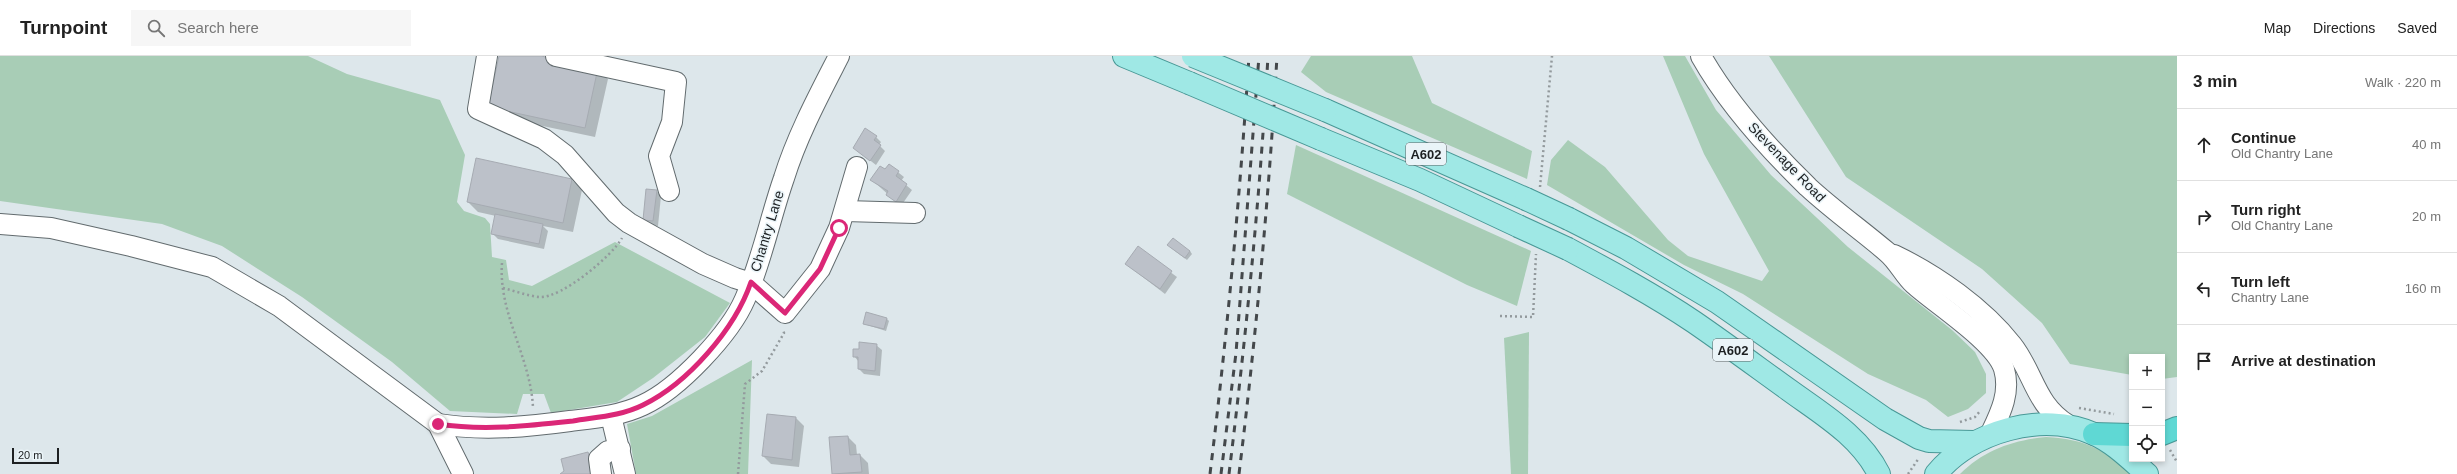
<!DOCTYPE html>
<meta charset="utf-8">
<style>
body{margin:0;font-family:Arial,sans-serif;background:#f6f6f6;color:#222}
.controls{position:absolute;right:12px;bottom:12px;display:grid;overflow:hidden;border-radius:0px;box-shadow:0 2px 6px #0003}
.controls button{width:36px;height:36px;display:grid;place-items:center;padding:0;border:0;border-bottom:1px solid #e0e0e0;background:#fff;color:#222;font:20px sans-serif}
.scale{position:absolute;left:12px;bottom:10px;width:47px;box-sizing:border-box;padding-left:4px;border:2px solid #1d2022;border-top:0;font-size:11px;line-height:14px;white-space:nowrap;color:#1d2022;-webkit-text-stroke:3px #eaf4f8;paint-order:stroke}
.stop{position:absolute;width:12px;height:12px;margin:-9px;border:3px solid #db2777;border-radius:50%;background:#fff}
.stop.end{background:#db2777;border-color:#fff;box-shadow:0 1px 4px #0008}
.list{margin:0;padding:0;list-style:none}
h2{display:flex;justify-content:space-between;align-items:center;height:52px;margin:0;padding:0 16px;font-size:17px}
h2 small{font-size:13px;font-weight:400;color:#767676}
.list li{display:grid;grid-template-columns:26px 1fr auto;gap:12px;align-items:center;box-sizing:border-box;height:72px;padding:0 16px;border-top:1px solid #e0e0e0}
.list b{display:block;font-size:15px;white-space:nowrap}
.list p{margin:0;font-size:13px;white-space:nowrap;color:#767676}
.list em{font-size:13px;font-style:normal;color:#767676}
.icon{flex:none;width:22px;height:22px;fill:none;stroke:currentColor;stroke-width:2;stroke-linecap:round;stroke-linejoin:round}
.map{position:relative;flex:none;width:2177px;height:418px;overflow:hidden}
header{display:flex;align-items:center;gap:24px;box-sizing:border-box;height:56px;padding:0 20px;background:#fff;border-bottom:1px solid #e0e0e0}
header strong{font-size:19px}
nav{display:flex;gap:22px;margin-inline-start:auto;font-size:14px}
.search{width:280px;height:36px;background:#f6f6f6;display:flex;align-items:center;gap:10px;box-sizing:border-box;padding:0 14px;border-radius:0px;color:#767676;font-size:15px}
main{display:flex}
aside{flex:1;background:#fff}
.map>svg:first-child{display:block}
.green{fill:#a8cdb6}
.shadow{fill:#0003}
.building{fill:#bcc1c9;stroke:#a6abb2}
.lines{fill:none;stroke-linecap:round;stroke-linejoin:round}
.minor-casing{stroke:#626b6e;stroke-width:22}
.major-casing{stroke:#489896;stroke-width:24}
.highway-casing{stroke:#489896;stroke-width:24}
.path{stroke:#939a9d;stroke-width:2.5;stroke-dasharray:2 3;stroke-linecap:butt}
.minor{stroke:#fff;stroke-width:20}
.major{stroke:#9fe8e5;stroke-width:22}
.highway{stroke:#5fd8d4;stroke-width:22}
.rail{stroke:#44484b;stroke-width:3;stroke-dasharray:7 7;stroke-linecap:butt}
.major-bridge-casing{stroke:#489896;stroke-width:24;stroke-linecap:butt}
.major-bridge{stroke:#9fe8e5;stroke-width:22}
.route{stroke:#db2777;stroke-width:5}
.labels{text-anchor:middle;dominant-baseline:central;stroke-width:3;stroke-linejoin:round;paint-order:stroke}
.shield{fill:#eaf4f8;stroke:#5a6062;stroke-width:1}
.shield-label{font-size:13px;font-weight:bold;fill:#1d2022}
.street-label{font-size:14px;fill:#1d2022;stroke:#eaf4f8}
</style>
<header>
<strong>Turnpoint</strong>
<div class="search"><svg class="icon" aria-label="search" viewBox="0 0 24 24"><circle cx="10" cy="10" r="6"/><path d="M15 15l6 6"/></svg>Search here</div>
<nav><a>Map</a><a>Directions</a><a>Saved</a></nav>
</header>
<main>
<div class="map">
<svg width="2177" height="418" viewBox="0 0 2177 418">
<rect width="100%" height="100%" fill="#dde7eb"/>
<g class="green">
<polygon points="0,0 308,0 347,18 440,44 465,99 457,146 464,155 485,162 490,168 492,201 506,204 509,224 532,230 615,186 730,247 705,281 653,322 617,346 551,357 544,338 523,338 517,358 450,355 392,306 302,241 222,190 162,168 0,145"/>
<polygon points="1311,0 1412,0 1432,47 1532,95 1527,123 1326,36 1301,16"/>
<polygon points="1663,0 1685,0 1716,54 1771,119 1848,191 1952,274 1975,296 1986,318 1986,337 1968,353 1948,361 1926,344 1868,318 1743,238 1684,209 1547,129 1551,104 1568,84 1605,111 1668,184 1688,200 1762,225 1769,215 1704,98"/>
<polygon points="1769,0 2177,0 2177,321 2162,323 2162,301 2132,301 2132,319 2070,308 2042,267 1982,213 1846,121"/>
<polygon points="1296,89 1531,195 1517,250 1467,229 1287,138"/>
<polygon points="1529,276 1528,418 1511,418 1504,282"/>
<polygon points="752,304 748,418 636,418 627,368 652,360"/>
<path d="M2046,381C2088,383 2103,395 2137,418H1960C1984,394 2013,384 2046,381Z"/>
</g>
<g class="shadow">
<polygon points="500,0 537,0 598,13 608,23 595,81 500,61"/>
<polygon points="876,81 881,86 879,89 885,95 876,109 854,92"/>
<polygon points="477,104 572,124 582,134 573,176 543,170 548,175 544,193 498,183 492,177 496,160 478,156 468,146"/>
<polygon points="889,109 904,121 901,125 912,134 901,150 872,124 886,115"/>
<polygon points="656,134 661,140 658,170 649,169 644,164"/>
<polygon points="1138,192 1177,221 1165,238 1126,208"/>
<polygon points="1171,192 1190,195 1192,198 1187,204"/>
<polygon points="886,262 889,265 886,275 864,268"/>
<polygon points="876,289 882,294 880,320 864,318 859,313 859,306 854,300"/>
<polygon points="768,359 796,362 804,370 799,411 771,408 763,400"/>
<polygon points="848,381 856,389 857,399 860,399 868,407 869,418 833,418 830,382"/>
</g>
<g class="building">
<polygon points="499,0 541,0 598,12 585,72 488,51"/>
<polygon points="865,72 877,80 874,84 881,89 870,105 853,92"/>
<polygon points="476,102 572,123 563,167 467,146"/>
<polygon points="889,108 899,115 896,120 907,128 896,146 886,139 888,135 870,124 880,110 885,113"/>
<polygon points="646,133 657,134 653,165 643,164"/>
<polygon points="495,158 543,168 539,188 491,178"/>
<polygon points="1173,182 1190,195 1185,202 1167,189"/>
<polygon points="1138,190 1172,215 1160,233 1125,208"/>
<polygon points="866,256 887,262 884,273 863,268"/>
<polygon points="859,286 877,288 875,315 858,313 858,301 853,301 853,293 859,293"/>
<polygon points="767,358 796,361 792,404 762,400"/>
<polygon points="848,380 850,399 860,398 862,416 832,418 829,381"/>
<polygon points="588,396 594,418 560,418 564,415 561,403"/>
</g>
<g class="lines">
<g class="minor-casing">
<g id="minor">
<polyline points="487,0 478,53 544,83 565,99 616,157 629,167 703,208 735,222 751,227 785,257 820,213 839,172 857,111"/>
<polyline points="556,0 676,26 672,66 659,100 669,135"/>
<path d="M1701,0C1728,48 1768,92 1808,131C1833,154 1861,174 1887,196C1898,205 1904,219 1914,228C1936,248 1996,286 2004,313C2011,337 2000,358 1990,379"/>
<polyline points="845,155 915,157"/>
<polyline points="0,168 51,172 131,190 212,211 279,250 438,368 463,418"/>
<path d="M1894,199C1936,219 1983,252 2012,289C2034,317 2035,349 2068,369"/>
<polyline points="611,360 625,418"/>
<path d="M438,368C483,375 526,371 570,365C595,362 620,360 643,349C678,333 730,278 745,243C762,204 770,162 784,122C797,80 819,39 839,0"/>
<polyline points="601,418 599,403 608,395 620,393"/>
</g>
</g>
<g class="major-casing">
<g id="major">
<polyline points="1124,0 1189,27"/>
<polyline points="1325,54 1526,143"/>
<polyline points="1321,83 1420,124 1518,170"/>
<polyline points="1569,163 1626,192 1717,246 1885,363 1919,382 1929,385 1974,386"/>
<path d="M1568,193C1611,216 1654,239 1694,266C1726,288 1757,311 1789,334C1822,358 1860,380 1879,418"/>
<path d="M1936,418C1971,375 2042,355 2094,378C2113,386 2131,404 2147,418"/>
</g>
</g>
<g class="highway-casing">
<g id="highway">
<polyline points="2094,378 2132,379"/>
<polyline points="2162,378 2177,372"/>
</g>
</g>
<g class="path">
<polyline points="1540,131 1552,0"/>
<path d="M502,207C498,257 531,302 533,352"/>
<path d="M503,232C515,235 528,240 540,241C562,242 612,200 622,182"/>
<polyline points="1500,260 1533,261 1536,198"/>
<polyline points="2079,352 2114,358"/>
<polyline points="1960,366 1975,361 1981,354"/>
<polyline points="2170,394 2177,406"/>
<polyline points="738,418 745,328 762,315 784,277 783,273"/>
<polyline points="1908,418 1919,402"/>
</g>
<use href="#minor" class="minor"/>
<use href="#major" class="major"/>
<use href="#highway" class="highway"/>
<g class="rail">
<path d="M1210,418C1227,279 1240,140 1249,0"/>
<polyline points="1221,418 1236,297 1259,0"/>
<path d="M1229,418C1246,279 1260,140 1268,0"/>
<path d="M1239,418C1256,279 1269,140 1277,0"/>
</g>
<g class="major-bridge-casing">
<g id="major-bridge">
<polyline points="1193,0 1325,54"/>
<polyline points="1189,27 1321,83"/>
<polyline points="1526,143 1569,163"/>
<polyline points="1518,170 1568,193"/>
</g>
</g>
<use href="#major-bridge" class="major-bridge"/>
</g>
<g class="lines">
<path class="route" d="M438,368C483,375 527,370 573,365C597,361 621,360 643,349C688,327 735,273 751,226L785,257L820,213L839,172"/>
</g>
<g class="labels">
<g class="shield">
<rect x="1406" y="87" width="40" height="22" rx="3"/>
<rect x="1713" y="283" width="40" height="22" rx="3"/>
</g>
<g class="shield-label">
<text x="1426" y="98">A602</text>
<text x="1733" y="294">A602</text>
</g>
<g class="street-label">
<text transform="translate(1787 106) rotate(46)">Stevenage Road</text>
<text transform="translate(767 175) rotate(-73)">Chantry Lane</text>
</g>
</g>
</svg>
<div class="controls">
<button>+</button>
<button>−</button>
<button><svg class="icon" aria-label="locate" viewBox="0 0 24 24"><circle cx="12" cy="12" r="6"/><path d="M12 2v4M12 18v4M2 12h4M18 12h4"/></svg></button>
</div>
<div class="scale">20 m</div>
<div class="stop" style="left:839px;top:172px"></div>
<div class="stop end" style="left:438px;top:368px"></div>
</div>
<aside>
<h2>3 min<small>Walk · 220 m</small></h2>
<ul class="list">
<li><svg class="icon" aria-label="ahead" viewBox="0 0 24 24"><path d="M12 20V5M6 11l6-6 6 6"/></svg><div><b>Continue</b><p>Old Chantry Lane</p></div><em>40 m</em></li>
<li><svg class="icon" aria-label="right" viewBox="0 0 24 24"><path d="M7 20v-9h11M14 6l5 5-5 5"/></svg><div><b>Turn right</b><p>Old Chantry Lane</p></div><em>20 m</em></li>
<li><svg class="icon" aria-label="left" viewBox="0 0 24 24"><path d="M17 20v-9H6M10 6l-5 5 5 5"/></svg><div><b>Turn left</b><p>Chantry Lane</p></div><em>160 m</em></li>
<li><svg class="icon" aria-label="arrive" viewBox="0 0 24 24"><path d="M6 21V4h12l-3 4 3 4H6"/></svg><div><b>Arrive at destination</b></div></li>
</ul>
</aside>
</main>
